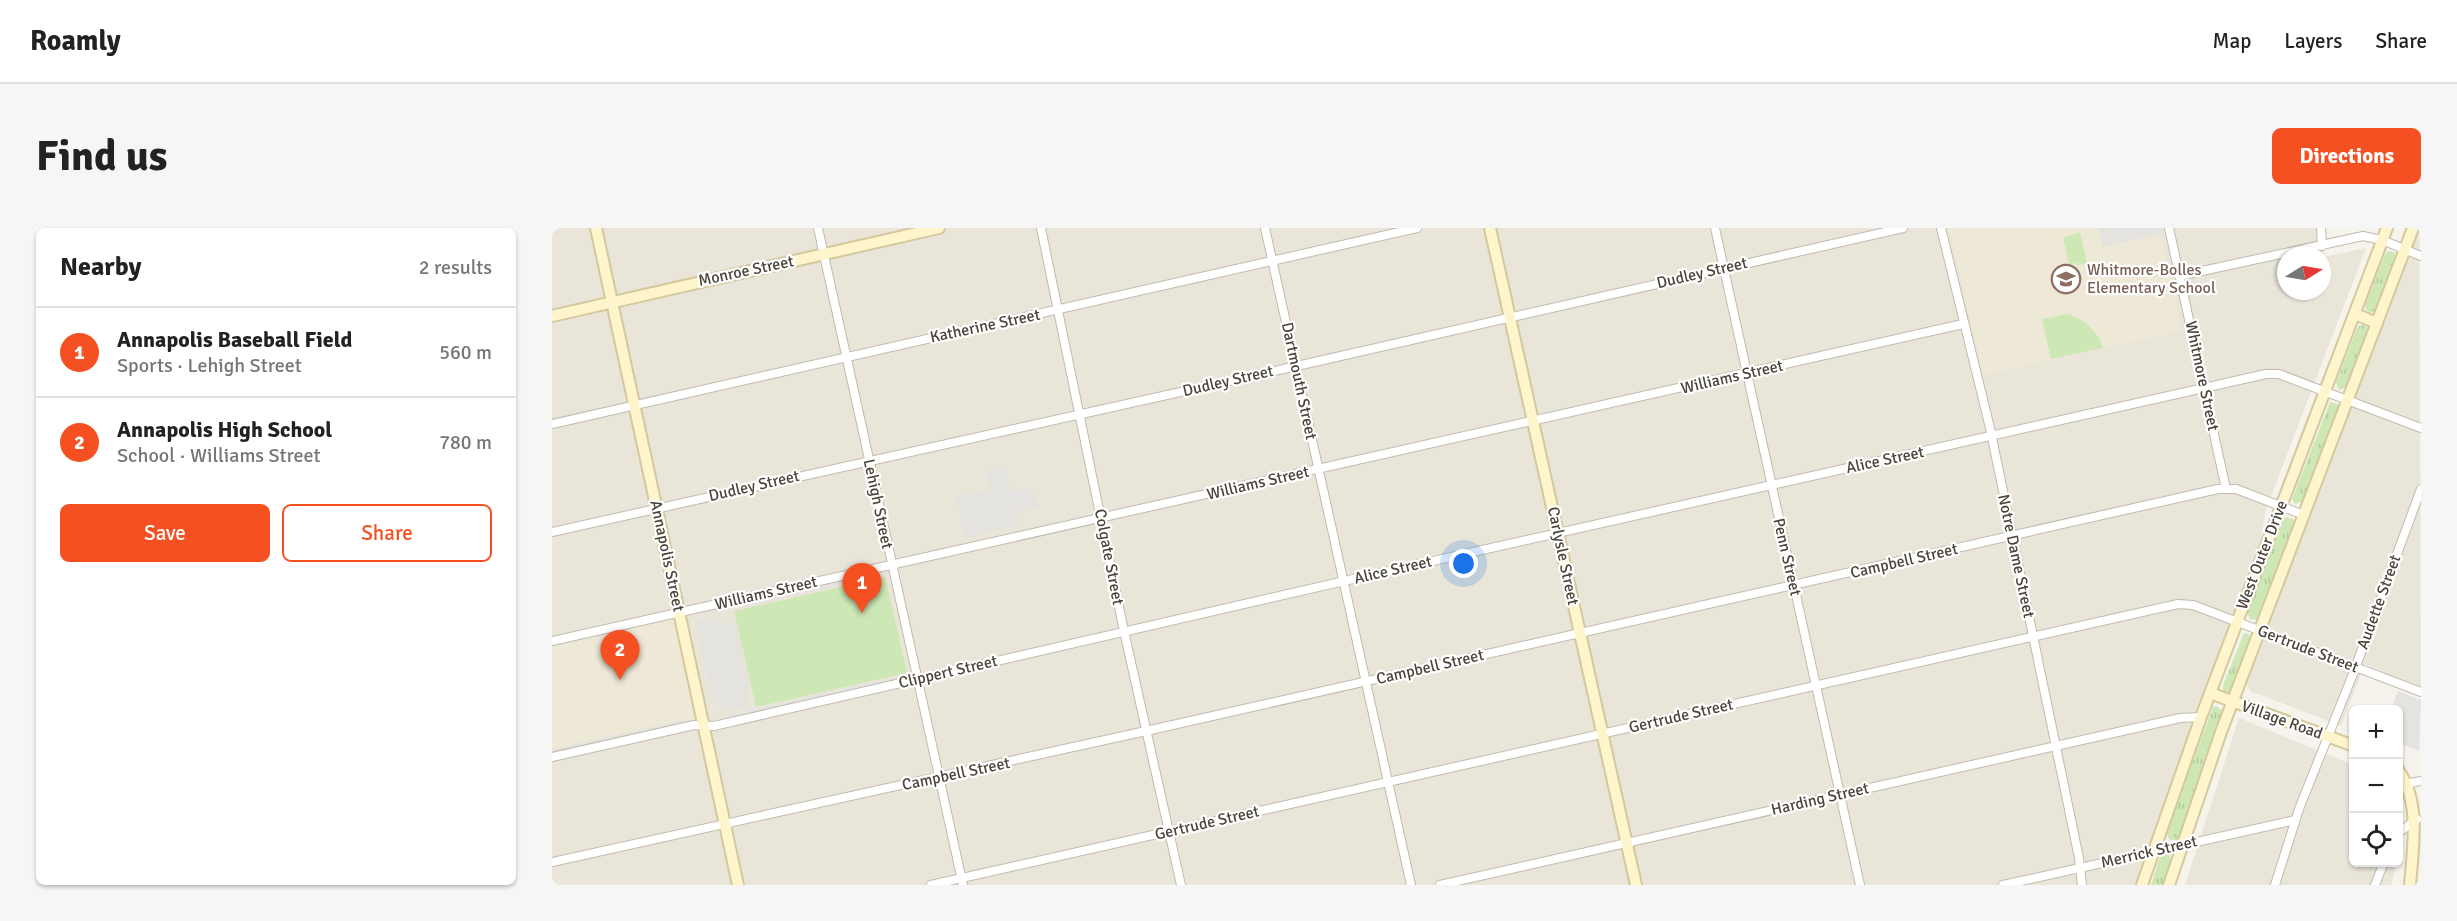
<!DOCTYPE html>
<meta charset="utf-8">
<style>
body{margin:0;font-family:Signika,sans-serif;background:#f6f6f6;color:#222}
.controls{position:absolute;right:18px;bottom:18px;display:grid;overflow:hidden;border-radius:9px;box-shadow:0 2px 4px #0004}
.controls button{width:54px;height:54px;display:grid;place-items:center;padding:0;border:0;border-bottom:2px solid #e0e0e0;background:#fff;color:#222;font:30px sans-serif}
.compass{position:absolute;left:1725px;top:18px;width:54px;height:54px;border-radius:50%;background:#fff;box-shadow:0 2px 4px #0004;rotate:79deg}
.you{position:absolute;left:912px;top:336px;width:21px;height:21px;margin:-15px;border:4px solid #fff;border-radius:50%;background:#1a73e8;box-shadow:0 0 0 9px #1a73e833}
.badge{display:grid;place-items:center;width:39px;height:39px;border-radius:50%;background:#f55022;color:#fff;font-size:20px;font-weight:700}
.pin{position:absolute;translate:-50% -50px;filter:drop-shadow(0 2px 3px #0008)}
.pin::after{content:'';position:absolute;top:32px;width:21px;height:18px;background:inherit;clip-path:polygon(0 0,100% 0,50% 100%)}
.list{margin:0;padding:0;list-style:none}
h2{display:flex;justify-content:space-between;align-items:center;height:78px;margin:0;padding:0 24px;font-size:26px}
h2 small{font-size:20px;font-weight:400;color:#767676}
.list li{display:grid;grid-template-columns:39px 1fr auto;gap:18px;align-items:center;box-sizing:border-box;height:90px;padding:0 24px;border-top:2px solid #e0e0e0}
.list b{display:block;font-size:22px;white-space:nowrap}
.list p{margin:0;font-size:20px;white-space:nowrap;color:#767676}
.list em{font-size:20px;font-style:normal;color:#767676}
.actions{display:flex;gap:12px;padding:18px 24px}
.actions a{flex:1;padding:14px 0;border:2px solid #f55022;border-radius:9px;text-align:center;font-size:21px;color:#f55022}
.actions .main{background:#f55022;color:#fff}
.icon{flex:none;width:33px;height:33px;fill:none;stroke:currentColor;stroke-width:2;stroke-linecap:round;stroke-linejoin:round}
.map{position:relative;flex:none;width:1869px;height:657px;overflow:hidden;border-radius:9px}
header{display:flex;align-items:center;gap:36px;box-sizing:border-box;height:84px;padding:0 30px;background:#fff;border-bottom:2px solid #e0e0e0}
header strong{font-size:28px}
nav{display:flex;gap:33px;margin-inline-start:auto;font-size:21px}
.intro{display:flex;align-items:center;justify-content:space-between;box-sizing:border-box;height:144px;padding:0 36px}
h1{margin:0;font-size:42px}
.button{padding:15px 27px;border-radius:9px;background:#f55022;color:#fff;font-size:21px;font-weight:700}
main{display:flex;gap:36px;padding:0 36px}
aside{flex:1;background:#fff;border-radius:9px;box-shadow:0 2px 4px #0004}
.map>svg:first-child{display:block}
.residential{fill:#e9e5d9;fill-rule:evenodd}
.education{fill:#eee9d6}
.grass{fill:url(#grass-tufts)}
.park{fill:#cee8b5}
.parking{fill:#e4e3df}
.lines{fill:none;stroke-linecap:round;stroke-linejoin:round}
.street-casing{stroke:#c1bbae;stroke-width:10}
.secondary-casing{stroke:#d4c89c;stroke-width:14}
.street{stroke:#fff;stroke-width:8}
.secondary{stroke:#fef5cd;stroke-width:10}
.labels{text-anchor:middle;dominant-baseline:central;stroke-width:4.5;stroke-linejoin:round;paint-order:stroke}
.education-label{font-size:16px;fill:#785e54;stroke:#fff;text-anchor:start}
.street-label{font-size:16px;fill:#4a4439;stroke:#fff}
</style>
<header>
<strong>Roamly</strong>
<nav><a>Map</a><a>Layers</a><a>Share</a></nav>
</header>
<div class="intro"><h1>Find us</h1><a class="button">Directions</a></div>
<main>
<aside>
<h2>Nearby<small>2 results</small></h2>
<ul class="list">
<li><span class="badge">1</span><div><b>Annapolis Baseball Field</b><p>Sports · Lehigh Street</p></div><em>560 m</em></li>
<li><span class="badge">2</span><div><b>Annapolis High School</b><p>School · Williams Street</p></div><em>780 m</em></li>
</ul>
<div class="actions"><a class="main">Save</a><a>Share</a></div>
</aside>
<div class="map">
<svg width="1869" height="657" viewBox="0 0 1869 657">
<defs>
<pattern id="grass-tufts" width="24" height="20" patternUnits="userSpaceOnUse" patternTransform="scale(1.5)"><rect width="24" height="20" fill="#cee8b5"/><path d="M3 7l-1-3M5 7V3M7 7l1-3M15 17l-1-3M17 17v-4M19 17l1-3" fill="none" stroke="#b2c89c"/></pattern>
</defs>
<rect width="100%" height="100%" fill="#f5f3eb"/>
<g class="residential">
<polygon points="0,0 388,0 0,88"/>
<path d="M396,0H1771L1772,29L1814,20L1713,284L1705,339L1593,657H0V93ZM1734,27H1770V63H1734Z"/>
<polygon points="1867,0 1869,462 1813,436 1789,498 1698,463 1694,454"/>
<polygon points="1687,490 1801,537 1802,634 1844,635 1839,657 1633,657"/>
</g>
<g class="education">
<polygon points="1397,0 1607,0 1630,103 1431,147"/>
<polygon points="119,392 125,396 145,488 144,492 0,525 0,418"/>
</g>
<g class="grass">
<polygon points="1837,23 1842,24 1845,30 1825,81 1819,85 1814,82 1813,77 1833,26"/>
<polygon points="1809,97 1814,98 1817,103 1796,158 1787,162 1784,155 1805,100"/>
<polygon points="1778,174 1786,176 1786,182 1751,273 1743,276 1740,271"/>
<polygon points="1735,289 1741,291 1743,296 1708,388 1704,392 1698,391 1695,385 1732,291"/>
<polygon points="1692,405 1697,406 1698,413 1677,468 1671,465 1671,457"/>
<polygon points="1664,478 1671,483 1627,607 1625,612 1618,612 1614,605 1661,479"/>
<polygon points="1612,626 1617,627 1619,632 1611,657 1599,657 1608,629"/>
</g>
<g class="park">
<polygon points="1528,4 1535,35 1525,37 1524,35 1521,35 1521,38 1518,39 1511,10"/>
<path d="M1515,86C1531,90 1547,104 1551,120L1499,131L1490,91Z"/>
<polygon points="333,349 355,445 204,479 182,383"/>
</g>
<g class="parking">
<polygon points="1546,0 1610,0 1611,6 1550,19"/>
<polygon points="454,237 458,264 479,259 488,279 468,283 466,277 463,278 467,296 413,311 404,269 438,261 434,240"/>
<polygon points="319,346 320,350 153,387 152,384"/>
<polygon points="161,390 172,396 184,395 192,435 187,436 188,442 194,442 197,455 195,463 196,473 192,479 174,483 168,477 158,453 155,450 147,413 151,405 148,398 143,396 146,393"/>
<polygon points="345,449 346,452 178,491 177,487"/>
<polygon points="1846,463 1869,472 1867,523 1847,515 1846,482 1839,481"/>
<polygon points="132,492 139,494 0,525 0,521"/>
</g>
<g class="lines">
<g class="street-casing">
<g id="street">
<polyline points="266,0 411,657"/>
<polyline points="489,0 572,403 629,657"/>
<polyline points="713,0 859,657"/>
<polyline points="1163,0 1308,657"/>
<polyline points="1389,0 1438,200 1527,630 1530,657"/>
<polyline points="1617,0 1674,261"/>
<polyline points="1769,0 1770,18"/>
<polyline points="1627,48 1811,8 1830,12 1869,28"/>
<polyline points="0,196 865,0"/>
<polyline points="0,304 736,140 1351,0"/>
<polyline points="0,413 1411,96"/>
<polyline points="0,529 142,497 162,498 801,351 1714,146 1727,146 1869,200"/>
<polyline points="1858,555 1869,553"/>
<polyline points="1846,605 1865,591"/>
<polyline points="0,634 594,503 1666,261 1684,261 1752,287"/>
<polyline points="379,657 1626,376 1641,377 1869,464"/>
<polyline points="888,657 1628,490 1649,489"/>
<polyline points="1451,657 1743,592"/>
<polyline points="1723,657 1747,581 1801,446 1869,261"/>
<polyline points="1823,657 1832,634"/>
</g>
</g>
<g class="secondary-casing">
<g id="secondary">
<polyline points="44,0 186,657"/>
<polyline points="938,0 1084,657"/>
<polyline points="1803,86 1825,95"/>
<polyline points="0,88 387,0"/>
<polyline points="1658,465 1802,518"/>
<path d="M1846,542C1869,573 1861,619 1858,657"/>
<polyline points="1590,657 1649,489 1835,0"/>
<polyline points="1617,657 1669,504 1861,0"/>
</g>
</g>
<use href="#street" class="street"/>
<use href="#secondary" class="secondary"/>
</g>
<defs>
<g id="school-ring" transform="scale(1.5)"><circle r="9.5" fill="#fff" stroke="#8d6e63" stroke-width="1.5"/><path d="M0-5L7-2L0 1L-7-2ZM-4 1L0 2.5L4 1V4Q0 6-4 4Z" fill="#8d6e63"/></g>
</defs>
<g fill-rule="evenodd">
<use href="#school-ring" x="1514" y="51"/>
</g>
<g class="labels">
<g class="education-label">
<text x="1535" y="42">Whitmore-Bolles<tspan x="1535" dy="18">Elementary School</tspan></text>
</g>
<g class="street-label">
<text transform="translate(194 43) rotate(-12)">Monroe Street</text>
<text transform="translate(1150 45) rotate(-13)">Dudley Street</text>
<text transform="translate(433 98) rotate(-12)">Katherine Street</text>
<text transform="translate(1650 148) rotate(78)">Whitmore Street</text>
<text transform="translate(1180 149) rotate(-13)">Williams Street</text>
<text transform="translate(676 153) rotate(-13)">Dudley Street</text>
<text transform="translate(747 153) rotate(78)">Dartmouth Street</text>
<text transform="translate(1333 232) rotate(-12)">Alice Street</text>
<text transform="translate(706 255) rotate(-13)">Williams Street</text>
<text transform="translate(202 258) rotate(-13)">Dudley Street</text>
<text transform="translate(326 276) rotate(78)">Lehigh Street</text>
<text transform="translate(1710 327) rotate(-69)">West Outer Drive</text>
<text transform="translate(115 328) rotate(78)">Annapolis Street</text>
<text transform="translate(1011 328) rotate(78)">Carlysle Street</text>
<text transform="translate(1464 328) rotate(78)">Notre Dame Street</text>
<text transform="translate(557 329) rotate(79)">Colgate Street</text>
<text transform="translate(1235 329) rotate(77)">Penn Street</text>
<text transform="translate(1352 333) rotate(-13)">Campbell Street</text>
<text transform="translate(841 342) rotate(-13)">Alice Street</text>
<text transform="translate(214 365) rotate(-13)">Williams Street</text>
<text transform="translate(1827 374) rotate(-70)">Audette Street</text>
<text transform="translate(1756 421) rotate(21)">Gertrude Street</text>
<text transform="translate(878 439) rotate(-13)">Campbell Street</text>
<text transform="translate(396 444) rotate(-13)">Clippert Street</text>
<text transform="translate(1129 488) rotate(-13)">Gertrude Street</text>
<text transform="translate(1730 492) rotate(20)">Village Road</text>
<text transform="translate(404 546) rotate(-12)">Campbell Street</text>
<text transform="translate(1268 571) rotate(-13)">Harding Street</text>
<text transform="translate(655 595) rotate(-13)">Gertrude Street</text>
<text transform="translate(1597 624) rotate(-13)">Merrick Street</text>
</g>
</g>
</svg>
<div class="controls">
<button>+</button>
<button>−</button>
<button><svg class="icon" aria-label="locate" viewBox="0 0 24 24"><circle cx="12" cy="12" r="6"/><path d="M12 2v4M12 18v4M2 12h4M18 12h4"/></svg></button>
</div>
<svg class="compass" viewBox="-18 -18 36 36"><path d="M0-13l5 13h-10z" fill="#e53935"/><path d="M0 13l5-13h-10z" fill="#767676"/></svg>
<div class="you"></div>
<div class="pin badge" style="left:310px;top:385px">1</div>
<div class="pin badge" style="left:68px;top:452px">2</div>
</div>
</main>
